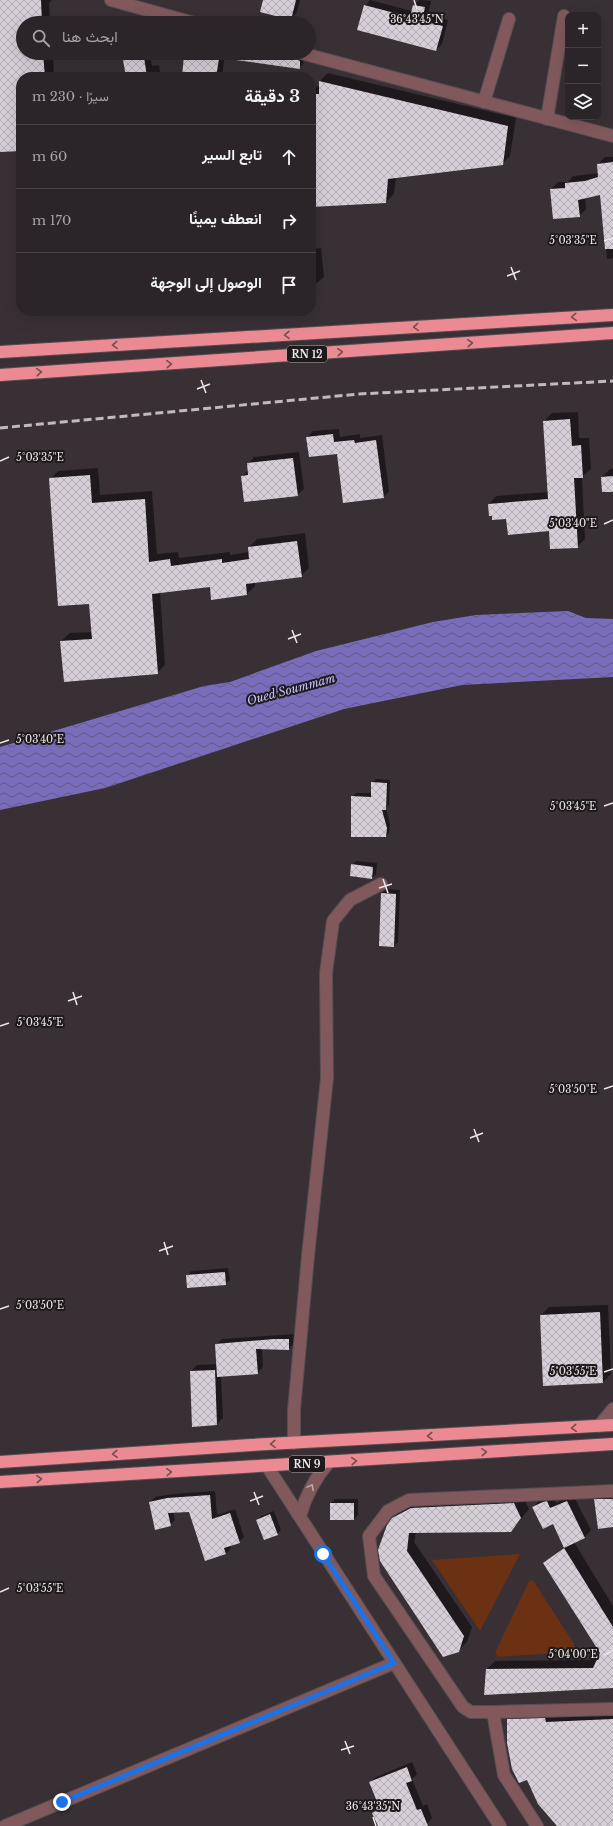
<!DOCTYPE html>
<html lang="ar">
<meta charset="utf-8">
<style>
body{margin:0;font-family:"Libre Baskerville",Vazirmatn,serif;background:#332c30;color:#f1f3f6;direction:rtl}
.controls{position:absolute;right:12px;top:12px;display:grid;overflow:hidden;border-radius:8px;box-shadow:0 4px 16px #0002}
.controls button{width:36px;height:36px;display:grid;place-items:center;padding:0;border:0;border-bottom:1px solid #474145;background:#2b2428;color:#f1f3f6;font:20px sans-serif}
.stop{position:absolute;width:12px;height:12px;margin:-9px;border:3px solid #1a73e8;border-radius:50%;background:#fff}
.stop.end{background:#1a73e8;border-color:#fff;box-shadow:0 1px 4px #0008}
.list{margin:0;padding:0;list-style:none}
h2{display:flex;justify-content:space-between;align-items:center;height:52px;margin:0;padding:0 16px;font-size:17px}
h2 small{font-size:13px;font-weight:400;color:#a6a4a8}
.list li{display:grid;grid-template-columns:26px 1fr auto;gap:12px;align-items:center;box-sizing:border-box;height:64px;padding:0 16px;border-top:1px solid #474145}
.list b{display:block;font-size:15px;white-space:nowrap}
.list em{font-size:13px;font-style:normal;color:#a6a4a8}
.icon{flex:none;width:22px;height:22px;fill:none;stroke:currentColor;stroke-width:2;stroke-linecap:round;stroke-linejoin:round}
.map{position:relative;flex:none;width:613px;height:1826px;overflow:hidden;direction:ltr}
.search{position:absolute;background:#2b2428;box-shadow:0 4px 16px #0002;left:16px;top:16px;width:300px;height:44px;display:flex;align-items:center;gap:10px;box-sizing:border-box;padding:0 14px;border-radius:22px;color:#a6a4a8;font-size:15px}
.panel{position:absolute;background:#2b2428;box-shadow:0 4px 16px #0002;left:16px;top:72px;width:300px;height:244px;border-radius:16px;direction:rtl}
.map>svg:first-child{display:block}
.green{fill:#6c3013}
.water{fill:url(#water-waves)}
.shadow{fill:#0007}
.building{fill:url(#building-cross-hatch)}
.lines{fill:none;stroke-linecap:round;stroke-linejoin:round}
.minor-casing{stroke:#564d52;stroke-width:14}
.highway-casing{stroke:#564d52;stroke-width:14}
.minor{stroke:#81595c;stroke-width:12}
.highway{stroke:#eb8a92;stroke-width:12}
.rail{stroke:#c0b9bd;stroke-width:3;stroke-dasharray:8 4;stroke-linecap:butt}
.oneway{stroke:#7a4c51}
.oneway2{stroke:#bca7aa}
.route{stroke:#1a73e8;stroke-width:5}
.ticks{fill:none;stroke:#ede7ea;stroke-width:1.5}
.labels{text-anchor:middle;dominant-baseline:central;stroke-width:4;stroke-linejoin:round;paint-order:stroke}
.shield{fill:#1e1a1c;stroke:#afaaac;stroke-width:1}
.shield-label{font-size:10px;font-weight:bold;fill:#ede7ea}
.water-label{font-size:12px;font-style:italic;fill:#c6bfff;stroke:#1e1a1c}
.ticks-label{font-size:10px;text-anchor:middle;fill:#ede7ea;stroke:#1e1a1c;stroke-width:4;stroke-linejoin:round;paint-order:stroke}
</style>
<div class="map">
<svg width="613" height="1826" viewBox="0 0 613 1826">
<defs>
<pattern id="water-waves" width="16" height="10" patternUnits="userSpaceOnUse"><rect width="16" height="10" fill="#796cba"/><path d="M0 5q4-4 8 0t8 0" fill="none" stroke="#625a86"/></pattern>
<pattern id="building-cross-hatch" width="8" height="8" patternUnits="userSpaceOnUse"><rect width="8" height="8" fill="#d6cfd8"/><path d="M0 0l8 8M0 8l8-8" fill="none" stroke="#b2acb4"/></pattern>
</defs>
<rect width="100%" height="100%" fill="#393035"/>
<g class="green">
<polygon points="520,1554 480,1631 432,1560"/>
<polygon points="533,1580 574,1644 574,1649 570,1652 498,1657 495,1653 529,1581"/>
</g>
<polygon class="water" points="568,611 586,618 613,619 613,677 462,685 344,709 105,788 0,810 0,747 204,686 230,682 316,651 433,622 476,615"/>
<g class="shadow">
<polygon points="0,0 52,0 49,3 50,23 23,23 23,53 53,53 54,77 21,77 21,150 0,151"/>
<polygon points="264,0 300,0 297,12 291,19"/>
<polygon points="370,0 412,11 414,5 419,0 431,1 428,15 448,20 442,44 436,50 365,6"/>
<polygon points="138,53 150,53 152,66 159,65 161,77 127,77 124,60 130,54"/>
<polygon points="187,53 225,53 222,77 199,77 185,56"/>
<polygon points="255,53 299,53 304,57 303,64 299,68 254,61"/>
<polygon points="328,73 516,118 510,156 502,164 396,178 394,194 386,202 311,193 311,90 314,87 320,86 320,81"/>
<polygon points="605,157 613,157 613,258 607,259 601,193 585,197 586,209 579,216 551,189 558,182 568,182 573,176 599,173 598,164"/>
<polygon points="321,248 324,277 317,283 311,283 311,249"/>
<polygon points="578,412 579,438 589,438 591,469 582,477 585,539 577,547 550,530 507,518 489,504 496,496 548,492 544,421 552,413"/>
<polygon points="339,429 340,437 360,434 360,438 382,435 389,491 384,497 337,453 307,437 313,431"/>
<polygon points="299,452 304,489 297,495 242,477 248,470 248,464 254,457"/>
<polygon points="98,468 100,495 152,491 157,554 178,552 179,558 230,552 230,555 249,552 249,547 257,539 305,533 309,568 301,576 255,582 255,586 247,594 212,598 210,586 160,592 165,665 157,673 61,641 70,633 92,632 90,603 50,479 58,471"/>
<polygon points="610,469 613,469 613,491 602,477"/>
<polygon points="376,779 390,780 389,805 386,808 390,824 389,833 386,836 352,797 356,793 372,793 372,783"/>
<polygon points="356,861 377,863 376,874 372,878 352,865"/>
<polygon points="386,889 400,890 398,942 394,946 382,893"/>
<polygon points="228,1268 230,1280 225,1284 187,1276 191,1271"/>
<polygon points="608,1305 611,1374 603,1382 541,1315 549,1307"/>
<polygon points="295,1334 294,1343 289,1349 262,1349 263,1367 258,1373 221,1376 223,1418 217,1424 193,1426 191,1371 197,1365 217,1364 216,1345 222,1339"/>
<polygon points="215,1491 217,1515 235,1509 244,1537 239,1542 230,1545 231,1548 226,1554 190,1511 173,1512 175,1520 170,1525 150,1502 155,1497 173,1494"/>
<polygon points="603,1491 613,1491 613,1526 595,1500"/>
<polygon points="522,1495 529,1509 511,1531 416,1532 414,1542 472,1627 467,1642 458,1651 443,1656 393,1519 401,1510 421,1500"/>
<polygon points="573,1495 591,1530 585,1537 574,1542 613,1606 613,1686 487,1669 495,1661 598,1660 601,1653 544,1563 565,1546 553,1523 533,1507 539,1501 550,1496 553,1496 556,1503"/>
<polygon points="335,1499 358,1499 358,1515 354,1519 331,1519 331,1503"/>
<polygon points="274,1511 281,1530 277,1534 257,1520 261,1516"/>
<polygon points="516,1711 613,1711 613,1826 558,1826 508,1720"/>
<polygon points="412,1762 417,1774 412,1779 423,1806 427,1804 432,1818 427,1824 421,1826 379,1826 373,1813 380,1807 370,1782 376,1777"/>
</g>
<g class="building">
<polygon points="0,0 41,0 42,23 23,23 23,53 43,53 45,77 21,77 21,151 0,152"/>
<polygon points="263,0 296,0 291,20 260,12"/>
<polygon points="364,5 410,17 413,5 425,7 422,21 443,26 436,51 357,30"/>
<polygon points="195,53 220,53 216,77 182,77 184,55 195,56"/>
<polygon points="237,53 294,54 296,59 300,61 300,69 236,60"/>
<polygon points="144,57 147,77 126,77 123,60"/>
<polygon points="319,81 508,126 503,165 388,179 386,203 311,207 311,94 319,94"/>
<polygon points="613,162 613,249 605,249 600,195 578,200 580,217 553,219 550,189 565,188 565,183 585,181 598,177 597,164"/>
<polygon points="570,419 572,446 581,445 583,478 574,478 578,548 550,549 549,531 508,535 506,519 492,520 492,516 489,516 488,504 548,499 543,421"/>
<polygon points="333,434 334,442 354,440 355,443 376,440 384,498 343,503 337,454 309,457 306,437"/>
<polygon points="293,458 298,496 244,502 241,476 248,475 247,463"/>
<polygon points="90,475 92,503 145,499 149,562 170,559 171,566 222,559 222,563 249,559 248,547 297,541 302,577 246,584 247,595 211,600 210,587 152,594 158,674 64,682 60,641 92,639 89,604 58,606 49,478"/>
<polygon points="613,476 613,492 602,492 601,477"/>
<polygon points="371,782 387,783 386,810 382,810 387,828 386,837 351,837 351,796 371,797"/>
<polygon points="351,864 373,867 372,879 350,876"/>
<polygon points="381,893 396,894 394,947 379,946"/>
<polygon points="225,1272 226,1285 187,1288 186,1275"/>
<polygon points="600,1312 603,1383 543,1386 540,1315"/>
<polygon points="274,1339 289,1339 289,1350 256,1349 258,1374 217,1377 215,1344"/>
<polygon points="215,1370 217,1425 192,1427 190,1371"/>
<polygon points="210,1495 212,1519 230,1513 240,1543 224,1548 226,1554 205,1561 189,1512 168,1513 171,1526 155,1530 149,1502 167,1498"/>
<polygon points="594,1499 613,1499 613,1527 598,1529"/>
<polygon points="547,1501 550,1508 567,1501 585,1538 564,1548 553,1524 543,1529 532,1507 543,1502"/>
<rect x="330" y="1503" width="24" height="17"/>
<polygon points="514,1503 521,1518 511,1532 409,1533 407,1551 464,1636 459,1652 443,1657 380,1561 378,1550 387,1525 392,1518 411,1508"/>
<polygon points="270,1514 278,1535 264,1540 256,1520"/>
<polygon points="564,1548 613,1627 613,1688 484,1695 486,1669 593,1668 600,1653 543,1563"/>
<polygon points="545,1718 546,1722 613,1719 613,1826 557,1826 538,1804 527,1780 519,1783 512,1769 507,1743 507,1719"/>
<polygon points="407,1767 412,1781 406,1783 417,1810 421,1809 428,1826 378,1826 372,1813 380,1809 369,1782"/>
</g>
<g class="lines">
<g class="minor-casing">
<g id="minor">
<polyline points="111,0 194,23"/>
<polyline points="301,53 613,136"/>
<polyline points="484,102 509,19"/>
<polyline points="547,119 564,16"/>
<polyline points="599,1426 613,1409"/>
<polyline points="294,1443 294,1410 308,1256 327,1078 326,973 333,921 350,900 381,884"/>
<polyline points="267,1466 500,1826"/>
<polyline points="613,1491 409,1500 388,1511 369,1536 374,1576 463,1707 471,1712 493,1712 613,1709"/>
<path d="M300,1516C306,1495 314,1479 329,1462"/>
<polyline points="493,1712 504,1775 537,1826"/>
<polyline points="5,1826 394,1663"/>
</g>
</g>
<g class="highway-casing">
<g id="highway">
<polyline points="0,352 613,315"/>
<polyline points="0,375 613,333"/>
<polyline points="0,1462 251,1445 613,1425"/>
<polyline points="0,1482 613,1444"/>
</g>
</g>
<use href="#minor" class="minor"/>
<use href="#highway" class="highway"/>
<polyline class="rail" points="0,428 359,394 613,381"/>
</g>
<defs><path id="oneway-chevron" d="M-2-3.5L2.5 0L-2 3.5" fill="none" stroke-width="1.6" stroke-linecap="round" stroke-linejoin="round"/></defs>
<g class="oneway">
<use href="#oneway-chevron" transform="translate(574 317) rotate(176)"/>
<use href="#oneway-chevron" transform="translate(416 327) rotate(176)"/>
<use href="#oneway-chevron" transform="translate(287 335) rotate(177)"/>
<use href="#oneway-chevron" transform="translate(470 343) rotate(-4)"/>
<use href="#oneway-chevron" transform="translate(115 345) rotate(177)"/>
<use href="#oneway-chevron" transform="translate(340 352) rotate(-4)"/>
<use href="#oneway-chevron" transform="translate(169 364) rotate(-4)"/>
<use href="#oneway-chevron" transform="translate(39 372) rotate(-4)"/>
<use href="#oneway-chevron" transform="translate(574 1428) rotate(176)"/>
<use href="#oneway-chevron" transform="translate(430 1436) rotate(177)"/>
<use href="#oneway-chevron" transform="translate(273 1444) rotate(177)"/>
<use href="#oneway-chevron" transform="translate(484 1452) rotate(-4)"/>
<use href="#oneway-chevron" transform="translate(115 1454) rotate(176)"/>
<use href="#oneway-chevron" transform="translate(354 1461) rotate(-4)"/>
<use href="#oneway-chevron" transform="translate(169 1472) rotate(-3)"/>
<use href="#oneway-chevron" transform="translate(39 1479) rotate(-3)"/>
</g>
<use class="oneway2" href="#oneway-chevron" transform="translate(311 1487) rotate(-62)"/>
<g class="lines">
<polyline class="route" points="62,1802 394,1663 323,1554"/>
</g>
<path class="ticks" d="M414,0L417,9M604,241L613,238M511,267L516,280M507,276L520,271M201,380L206,393M197,389L210,384M0,461L9,457M604,524L613,520M292,630L297,643M288,639L301,634M0,743L9,740M604,806L613,803M383,879L388,893M379,888L392,884M73,992L77,1005M68,1001L82,996M0,1026L9,1023M604,1089L613,1086M474,1129L479,1142M470,1138L483,1133M164,1242L168,1255M159,1251L173,1246M0,1309L9,1306M604,1372L613,1369M254,1492L259,1505M250,1501L263,1496M0,1592L9,1588M604,1655L613,1651M345,1741L350,1754M341,1750L354,1746M373,1817L376,1826"/>
<g class="labels">
<g class="shield">
<rect x="287" y="346" width="40" height="16" rx="3"/>
<rect x="289" y="1456" width="36" height="16" rx="3"/>
</g>
<g class="shield-label">
<text x="307" y="354">RN 12</text>
<text x="307" y="1464">RN 9</text>
</g>
<g class="water-label">
<text transform="translate(291 689) rotate(-15)">Oued Soummam</text>
</g>
</g>
<g class="ticks-label">
<text x="417" y="23">36°43'45"N</text>
<text x="573" y="244">5°03'35"E</text>
<text x="40" y="461">5°03'35"E</text>
<text x="573" y="527">5°03'40"E</text>
<text x="40" y="743">5°03'40"E</text>
<text x="573" y="810">5°03'45"E</text>
<text x="40" y="1026">5°03'45"E</text>
<text x="573" y="1093">5°03'50"E</text>
<text x="40" y="1309">5°03'50"E</text>
<text x="573" y="1375">5°03'55"E</text>
<text x="40" y="1592">5°03'55"E</text>
<text x="573" y="1658">5°04'00"E</text>
<text x="373" y="1810">36°43'35"N</text>
</g>
</svg>
<div class="controls">
<button>+</button>
<button>−</button>
<button><svg class="icon" aria-label="layers" viewBox="0 0 24 24"><path d="M12 4l9 5-9 5-9-5zM3 14l9 5 9-5"/></svg></button>
</div>
<div class="stop" style="left:323px;top:1554px"></div>
<div class="stop end" style="left:62px;top:1802px"></div>
<div class="search"><svg class="icon" aria-label="search" viewBox="0 0 24 24"><circle cx="10" cy="10" r="6"/><path d="M15 15l6 6"/></svg>ابحث هنا</div>
<section class="panel">
<h2>3 دقيقة<small>سيرًا · 230 m</small></h2>
<ul class="list">
<li><svg class="icon" aria-label="ahead" viewBox="0 0 24 24"><path d="M12 20V5M6 11l6-6 6 6"/></svg><div><b>تابع السير</b></div><em>60 m</em></li>
<li><svg class="icon" aria-label="right" viewBox="0 0 24 24"><path d="M7 20v-9h11M14 6l5 5-5 5"/></svg><div><b>انعطف يمينًا</b></div><em>170 m</em></li>
<li><svg class="icon" aria-label="arrive" viewBox="0 0 24 24"><path d="M6 21V4h12l-3 4 3 4H6"/></svg><div><b>الوصول إلى الوجهة</b></div></li>
</ul>
</section>
</div>
